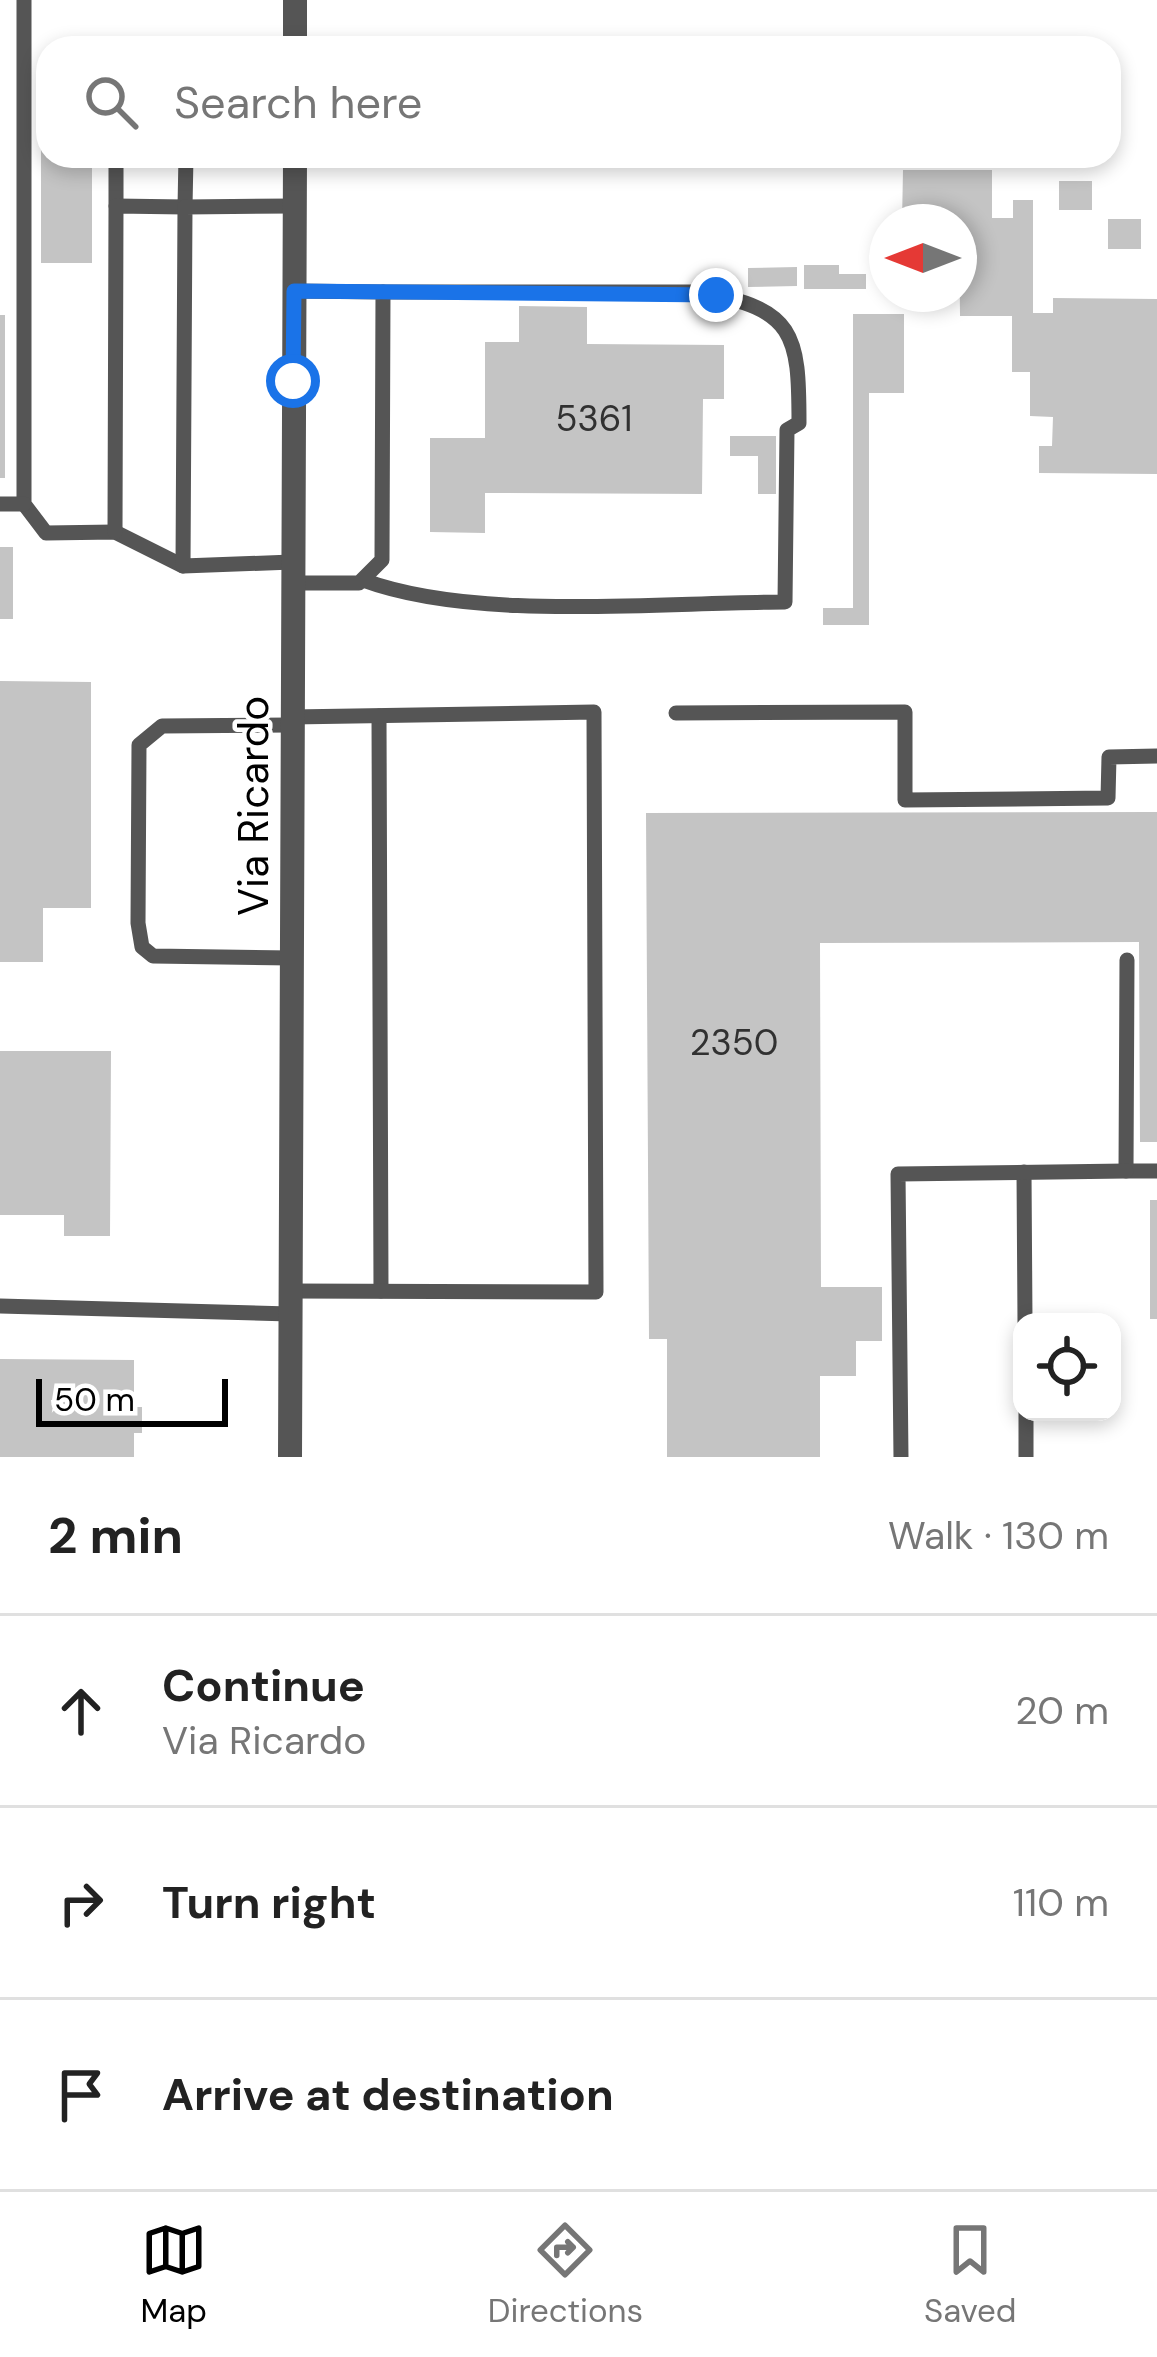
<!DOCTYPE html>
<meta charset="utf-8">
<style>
body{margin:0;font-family:"DM Sans",sans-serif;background:#f6f6f6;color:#222}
.controls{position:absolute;right:36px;bottom:36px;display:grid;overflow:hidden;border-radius:24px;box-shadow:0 6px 18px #0003}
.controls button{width:108px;height:108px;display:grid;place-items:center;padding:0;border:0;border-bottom:3px solid #e0e0e0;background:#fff;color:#222;font:60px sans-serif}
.compass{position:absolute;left:869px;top:204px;width:108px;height:108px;border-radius:50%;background:#fff;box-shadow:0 6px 18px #0003;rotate:270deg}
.scale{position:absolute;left:36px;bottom:30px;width:192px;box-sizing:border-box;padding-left:12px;border:6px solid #000;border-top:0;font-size:33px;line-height:42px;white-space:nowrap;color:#000;-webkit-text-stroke:9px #fff;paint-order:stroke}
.stop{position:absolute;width:36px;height:36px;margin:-27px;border:9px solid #1a73e8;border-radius:50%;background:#fff}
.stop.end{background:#1a73e8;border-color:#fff;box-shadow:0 3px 12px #0008}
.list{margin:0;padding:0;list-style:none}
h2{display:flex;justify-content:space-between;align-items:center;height:156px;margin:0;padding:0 48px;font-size:51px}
h2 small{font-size:39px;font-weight:400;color:#767676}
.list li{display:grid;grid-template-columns:78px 1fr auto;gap:36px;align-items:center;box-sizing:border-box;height:192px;padding:0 48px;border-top:3px solid #e0e0e0}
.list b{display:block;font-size:45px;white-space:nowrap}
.list p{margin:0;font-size:39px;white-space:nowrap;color:#767676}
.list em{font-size:39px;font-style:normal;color:#767676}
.icon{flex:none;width:66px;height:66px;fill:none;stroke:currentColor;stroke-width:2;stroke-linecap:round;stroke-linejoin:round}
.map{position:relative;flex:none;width:1157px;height:1457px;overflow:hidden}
.search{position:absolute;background:#fff;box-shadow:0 6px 18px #0003;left:36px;right:36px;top:36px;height:132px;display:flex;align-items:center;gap:30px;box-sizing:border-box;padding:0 42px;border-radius:36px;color:#767676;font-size:45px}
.sheet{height:732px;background:#fff}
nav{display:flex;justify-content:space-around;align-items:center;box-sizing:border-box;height:168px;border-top:3px solid #e0e0e0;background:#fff;font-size:33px;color:#767676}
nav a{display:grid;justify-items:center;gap:6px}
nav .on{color:#000}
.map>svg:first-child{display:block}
.building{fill:#c4c4c4}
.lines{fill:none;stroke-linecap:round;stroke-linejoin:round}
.lane{stroke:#555;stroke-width:15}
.street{stroke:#555;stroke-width:24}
.route{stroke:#1a73e8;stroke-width:15}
.labels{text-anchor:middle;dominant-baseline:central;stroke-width:9;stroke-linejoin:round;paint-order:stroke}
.number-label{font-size:36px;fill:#313131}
.street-label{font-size:42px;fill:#000;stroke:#fff}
</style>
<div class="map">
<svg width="1157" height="1457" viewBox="0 0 1157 1457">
<rect width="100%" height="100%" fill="#fff"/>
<g class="building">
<polygon points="41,144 48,144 48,156 92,156 92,263 41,263"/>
<polygon points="903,170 992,170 992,218 1013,218 1013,200 1033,200 1033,313 1053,313 1053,298 1157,299 1157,474 1039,473 1039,446 1052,446 1053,417 1030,416 1030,372 1012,372 1012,316 960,316 959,222 902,222"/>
<rect x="1059" y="181" width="33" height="29"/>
<rect x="1108" y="219" width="33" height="30"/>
<polygon points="804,265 839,265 839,274 866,274 866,289 804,289"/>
<polygon points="797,267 797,286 748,287 748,268"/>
<polygon points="519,306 587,307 587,344 724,345 724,399 703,399 702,494 485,493 485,533 430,532 430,438 485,438 485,342 519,342"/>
<polygon points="853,314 904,314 904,393 869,393 869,625 823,625 823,608 853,608"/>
<rect x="0" y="315" width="5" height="163"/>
<polygon points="730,436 776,436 776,494 758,494 758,456 730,456"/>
<rect x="0" y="547" width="13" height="72"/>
<polygon points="0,681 91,682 91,908 43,908 43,962 0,962"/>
<polygon points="1157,812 1157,1142 1140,1142 1139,942 820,943 821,1287 882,1287 882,1341 856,1341 856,1376 820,1376 820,1457 667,1457 667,1339 649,1339 646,813"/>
<polygon points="0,1051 111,1051 110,1236 64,1236 64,1215 0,1215"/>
<rect x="1150" y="1200" width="7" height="119"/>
<polygon points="0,1359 134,1360 134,1407 142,1407 142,1433 134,1433 134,1457 0,1457"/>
</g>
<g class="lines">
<g class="lane">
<polyline points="24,0 24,504 46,533 115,532 183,566"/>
<polyline points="116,156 116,206"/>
<polyline points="0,504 24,504"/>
<polyline points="115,532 116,206 185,207 186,156"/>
<polyline points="292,562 183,566 185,207 295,206"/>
<path d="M363,580C476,622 661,602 785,602L787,430L799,423C799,334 795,309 700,292H383"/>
<polyline points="292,583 359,583 382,560 383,292 294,291"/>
<polyline points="676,713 905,712 905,800 1108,798 1109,757 1157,756"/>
<polyline points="379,716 381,1291"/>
<polyline points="292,958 153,956 142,947 138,923 139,745 162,726 292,725"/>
<polyline points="1127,960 1126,1171 1157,1171"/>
<polyline points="1024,1172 1025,1322"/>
<polyline points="290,1291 596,1292 594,712 292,717"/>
<polyline points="0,1306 290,1314"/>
<polyline points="1026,1412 1026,1457"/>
<polyline points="901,1457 898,1174 1126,1171"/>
</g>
<g class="street">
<polyline points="295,48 295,0"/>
<polyline points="290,1457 295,156"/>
</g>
</g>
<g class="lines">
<polyline class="route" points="293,381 294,291 716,295"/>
</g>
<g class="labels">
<g class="number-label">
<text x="594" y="418">5361</text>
<text x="734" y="1042">2350</text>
</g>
<g class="street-label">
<text transform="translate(253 806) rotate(-90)">Via Ricardo</text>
</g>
</g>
</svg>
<div class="controls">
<button><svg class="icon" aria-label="locate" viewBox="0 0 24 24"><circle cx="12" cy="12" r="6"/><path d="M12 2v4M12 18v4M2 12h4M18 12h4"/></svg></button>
</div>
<svg class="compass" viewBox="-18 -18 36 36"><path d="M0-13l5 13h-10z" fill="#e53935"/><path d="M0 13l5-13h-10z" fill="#767676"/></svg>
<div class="scale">50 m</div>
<div class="stop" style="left:293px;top:381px"></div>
<div class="stop end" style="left:716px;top:295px"></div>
<div class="search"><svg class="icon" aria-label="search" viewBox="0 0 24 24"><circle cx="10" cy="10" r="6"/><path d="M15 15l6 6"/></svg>Search here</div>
</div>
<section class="sheet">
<h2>2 min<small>Walk · 130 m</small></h2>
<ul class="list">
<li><svg class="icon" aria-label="ahead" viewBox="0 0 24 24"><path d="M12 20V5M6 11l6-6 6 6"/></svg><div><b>Continue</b><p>Via Ricardo</p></div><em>20 m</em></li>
<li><svg class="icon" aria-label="right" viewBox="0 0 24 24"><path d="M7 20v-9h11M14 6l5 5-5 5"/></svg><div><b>Turn right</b></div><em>110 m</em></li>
<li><svg class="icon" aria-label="arrive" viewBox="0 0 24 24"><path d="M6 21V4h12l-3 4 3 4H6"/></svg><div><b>Arrive at destination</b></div></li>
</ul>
</section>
<nav>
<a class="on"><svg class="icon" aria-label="map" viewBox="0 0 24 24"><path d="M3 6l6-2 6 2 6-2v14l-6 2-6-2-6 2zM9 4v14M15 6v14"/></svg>Map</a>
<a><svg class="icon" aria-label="directions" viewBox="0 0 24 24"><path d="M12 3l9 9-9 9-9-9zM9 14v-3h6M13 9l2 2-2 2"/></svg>Directions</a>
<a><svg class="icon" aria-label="saved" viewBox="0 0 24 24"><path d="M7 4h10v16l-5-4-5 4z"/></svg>Saved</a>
</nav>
